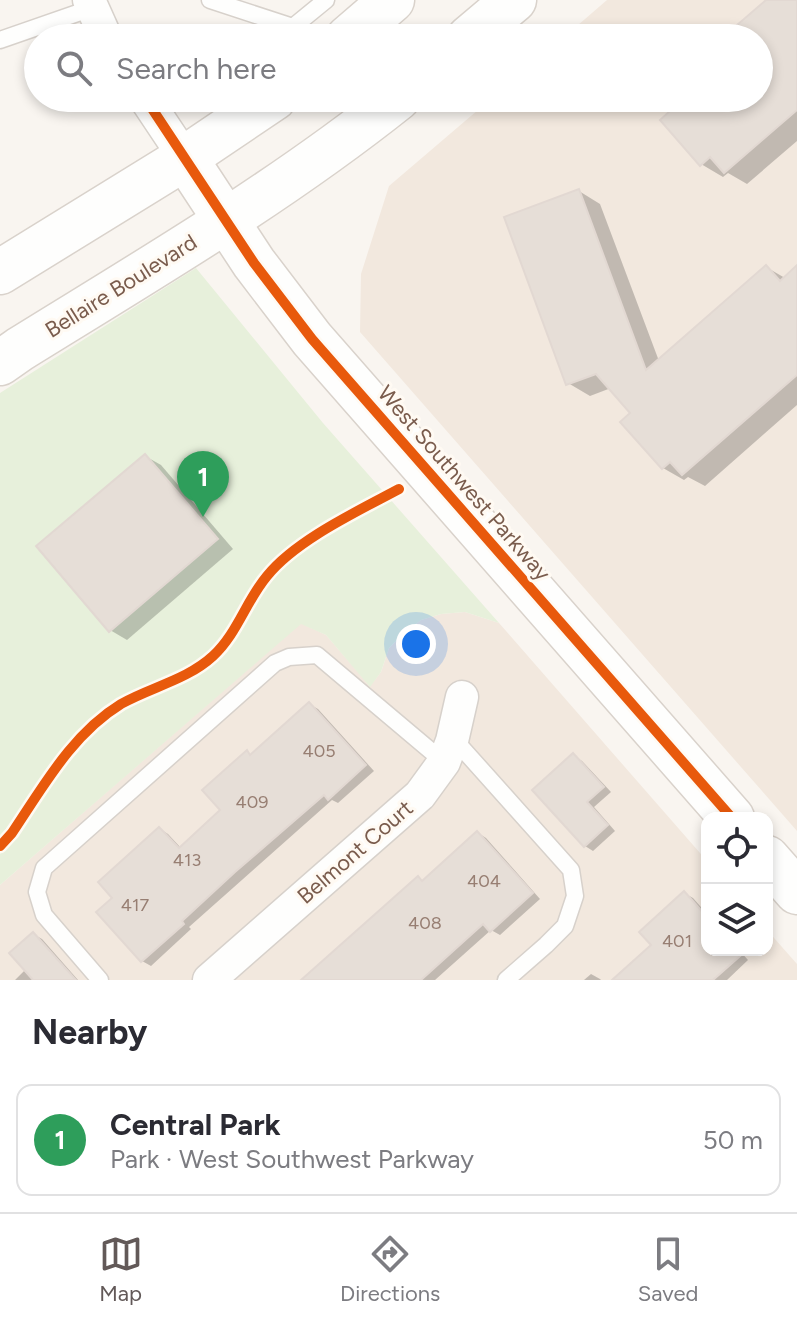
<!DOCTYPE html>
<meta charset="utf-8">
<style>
body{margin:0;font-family:Figtree,sans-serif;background:#f2f2f3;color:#2b2b33}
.controls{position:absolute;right:24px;bottom:24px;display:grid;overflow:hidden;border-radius:16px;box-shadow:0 4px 12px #0003}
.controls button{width:72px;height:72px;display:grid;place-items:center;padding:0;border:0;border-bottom:2px solid #e1e1e2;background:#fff;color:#2b2b33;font:40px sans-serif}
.you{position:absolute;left:416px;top:644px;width:28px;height:28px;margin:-20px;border:6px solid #fff;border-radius:50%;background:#1a73e8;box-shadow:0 0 0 12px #1a73e833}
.badge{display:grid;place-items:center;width:52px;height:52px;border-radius:50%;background:#625958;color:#fff;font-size:26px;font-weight:700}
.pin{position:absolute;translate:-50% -66px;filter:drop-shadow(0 2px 4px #0008)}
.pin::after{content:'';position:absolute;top:42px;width:28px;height:24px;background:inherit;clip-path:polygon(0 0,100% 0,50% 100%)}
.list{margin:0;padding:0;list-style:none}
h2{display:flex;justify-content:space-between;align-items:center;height:104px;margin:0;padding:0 32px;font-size:34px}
h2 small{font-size:26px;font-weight:400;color:#7c7c81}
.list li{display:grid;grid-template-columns:52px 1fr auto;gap:24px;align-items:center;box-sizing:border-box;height:112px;margin:0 16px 16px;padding:0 16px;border:2px solid #e1e1e2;border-radius:16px}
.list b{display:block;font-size:30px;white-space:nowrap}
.list p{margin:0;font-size:26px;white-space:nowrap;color:#7c7c81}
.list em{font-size:26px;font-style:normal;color:#7c7c81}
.icon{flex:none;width:44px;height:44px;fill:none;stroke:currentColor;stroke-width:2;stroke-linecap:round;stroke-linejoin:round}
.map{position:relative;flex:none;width:797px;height:980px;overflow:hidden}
.search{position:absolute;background:#fff;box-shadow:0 4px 12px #0003;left:24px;right:24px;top:24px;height:88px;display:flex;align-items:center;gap:20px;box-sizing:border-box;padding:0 28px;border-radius:44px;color:#7c7c81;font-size:30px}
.sheet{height:232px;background:#fff}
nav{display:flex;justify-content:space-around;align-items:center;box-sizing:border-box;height:112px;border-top:2px solid #e1e1e2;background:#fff;font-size:22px;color:#7c7c81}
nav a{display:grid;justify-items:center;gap:4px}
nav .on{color:#625958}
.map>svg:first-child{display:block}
.residential{fill:#f2e8de}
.green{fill:#e7f0db}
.shadow{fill:#0003}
.building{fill:#e6ded7;stroke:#e2d8d2;stroke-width:2}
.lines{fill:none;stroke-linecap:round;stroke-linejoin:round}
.lane-casing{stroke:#d7d1cb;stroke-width:19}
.street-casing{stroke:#d7d1cb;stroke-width:35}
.secondary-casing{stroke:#d9d2cb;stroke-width:47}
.lane{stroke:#fefefd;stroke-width:16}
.street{stroke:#fefefd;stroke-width:32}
.secondary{stroke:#fefefd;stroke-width:44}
.cycleway-casing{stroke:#fffaf3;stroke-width:15}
.cycleway{stroke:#e8590c;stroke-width:10}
.labels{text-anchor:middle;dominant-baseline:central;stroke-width:6;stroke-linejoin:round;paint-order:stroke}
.number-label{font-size:18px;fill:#977e72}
.street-label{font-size:22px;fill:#7a5c4d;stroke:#fffaf3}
</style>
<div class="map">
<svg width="797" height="980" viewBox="0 0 797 980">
<rect width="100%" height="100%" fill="#f9f5f0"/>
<g class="residential">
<polygon points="607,0 797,0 797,831 360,332 361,274 389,186 492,98 759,98 759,38 563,38"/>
<polygon points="465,612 499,623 707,861 707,950 767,950 767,930 797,964 797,980 0,980 0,885 301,623 326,635 370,686 381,672 389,648 403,634 421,620 441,614"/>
</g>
<polygon class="green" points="196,268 323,423 499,623 465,612 441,614 421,620 403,634 389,648 381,672 370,687 326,635 301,624 0,885 0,393"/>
<g class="shadow">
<polygon points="770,0 797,0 797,141 747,184 728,173 723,177 701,164 673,111 662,98 759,98 759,38 725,38"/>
<polygon points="579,191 600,204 659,361 766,267 785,278 797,279 797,405 705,486 688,477 684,480 663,468 633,413 611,388 590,396 568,383"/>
<polygon points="145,456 161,465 233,549 127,640 110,630"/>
<polygon points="309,704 318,709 374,771 338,803 332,800 189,927 191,929 151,966 142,961 114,898 160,829 168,834 181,848 223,810 247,753 252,756"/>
<polygon points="574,756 582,761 611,792 594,807 615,831 593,851 585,846"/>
<polygon points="478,833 486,838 540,899 500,935 491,930 435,980 304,980 418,879 424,882"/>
<polygon points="684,893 693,898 707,914 707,950 739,950 748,960 727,980 685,980"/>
<polygon points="33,934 42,939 78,980 15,980 26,969"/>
<polygon points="591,974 600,979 601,980 584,980"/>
</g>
<g class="building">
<polygon points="766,0 797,0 797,110 724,173 710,157 700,166 660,120 670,111 659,98 759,98 759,38 722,38"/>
<polygon points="579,189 646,370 766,265 780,281 797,265 797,375 682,475 670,462 662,469 620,422 630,413 596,374 566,385 504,217"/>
<polygon points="145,454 218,539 109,632 36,546"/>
<polygon points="309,702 366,765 328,800 324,795 235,872 182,921 184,924 141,962 96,912 112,898 98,882 159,827 179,848 220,810 202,790 247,750 250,755"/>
<polygon points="573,753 604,787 587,802 608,825 584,847 532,790"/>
<polygon points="477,831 533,893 490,932 483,924 421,980 301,980 418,876 422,881"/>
<polygon points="684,891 707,917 707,950 747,950 713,980 612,980 651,945 639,932"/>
<polygon points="33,932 76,980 33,980 9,953"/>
</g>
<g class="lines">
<g class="lane-casing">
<g id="lane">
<polyline points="210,0 293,27 326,0"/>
<polyline points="0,40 92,8"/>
<polyline points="453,738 571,870 575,896 565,926 546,945 506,980"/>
<polyline points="100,980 44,915 37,892 44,868 275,663 289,657 317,655 444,762"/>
</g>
</g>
<g class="street-casing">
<g id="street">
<polyline points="89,0 106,38"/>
<polyline points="145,98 185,158"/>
<polyline points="209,980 420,795 444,762 452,741 462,697"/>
</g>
</g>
<g class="secondary-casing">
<g id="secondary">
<polyline points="348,38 392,0"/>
<polyline points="469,38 514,0"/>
<polyline points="185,158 254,263 312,339 732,818"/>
<polyline points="0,272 185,158 274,98"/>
<path d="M0,363L20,349C149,269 279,193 398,98"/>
<polyline points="767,858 797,892"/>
</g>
</g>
<use href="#lane" class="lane"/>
<use href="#street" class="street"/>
<use href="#secondary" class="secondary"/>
<g class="cycleway-casing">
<g id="cycleway">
<polyline points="145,98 254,263 312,339 732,818"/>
<path d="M0,846L12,833C43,787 72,734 121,704C151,687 187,680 213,656C237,634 246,601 267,576C296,540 358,511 399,489"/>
</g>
</g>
<use href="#cycleway" class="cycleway"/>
</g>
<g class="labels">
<g class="number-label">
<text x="319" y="751">405</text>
<text x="252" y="802">409</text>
<text x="187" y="860">413</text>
<text x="484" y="881">404</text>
<text x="135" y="905">417</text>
<text x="425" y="923">408</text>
<text x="677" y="941">401</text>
</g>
<g class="street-label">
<text transform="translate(121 286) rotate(-32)">Bellaire Boulevard</text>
<text transform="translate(464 483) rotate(49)">West Southwest Parkway</text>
<text transform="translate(355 852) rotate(-41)">Belmont Court</text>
</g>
</g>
</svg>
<div class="controls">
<button><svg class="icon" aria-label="locate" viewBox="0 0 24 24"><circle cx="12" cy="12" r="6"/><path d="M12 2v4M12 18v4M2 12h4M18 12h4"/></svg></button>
<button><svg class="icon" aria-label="layers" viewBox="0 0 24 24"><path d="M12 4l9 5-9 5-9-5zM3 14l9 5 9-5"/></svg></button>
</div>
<div class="you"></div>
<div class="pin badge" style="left:203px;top:517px;background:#2e9e5b">1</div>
<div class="search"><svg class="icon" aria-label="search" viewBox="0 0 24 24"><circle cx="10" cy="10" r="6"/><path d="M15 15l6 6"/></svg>Search here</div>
</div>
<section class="sheet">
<h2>Nearby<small></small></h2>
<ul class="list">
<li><span class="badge" style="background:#2e9e5b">1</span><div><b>Central Park</b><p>Park · West Southwest Parkway</p></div><em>50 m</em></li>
</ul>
</section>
<nav>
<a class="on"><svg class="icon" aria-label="map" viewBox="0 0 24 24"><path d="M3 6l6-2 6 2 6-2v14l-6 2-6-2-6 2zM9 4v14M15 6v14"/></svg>Map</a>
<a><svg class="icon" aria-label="directions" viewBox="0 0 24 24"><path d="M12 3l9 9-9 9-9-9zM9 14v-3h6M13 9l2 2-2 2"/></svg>Directions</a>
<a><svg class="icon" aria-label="saved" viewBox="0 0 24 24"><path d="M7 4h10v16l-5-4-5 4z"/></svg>Saved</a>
</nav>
